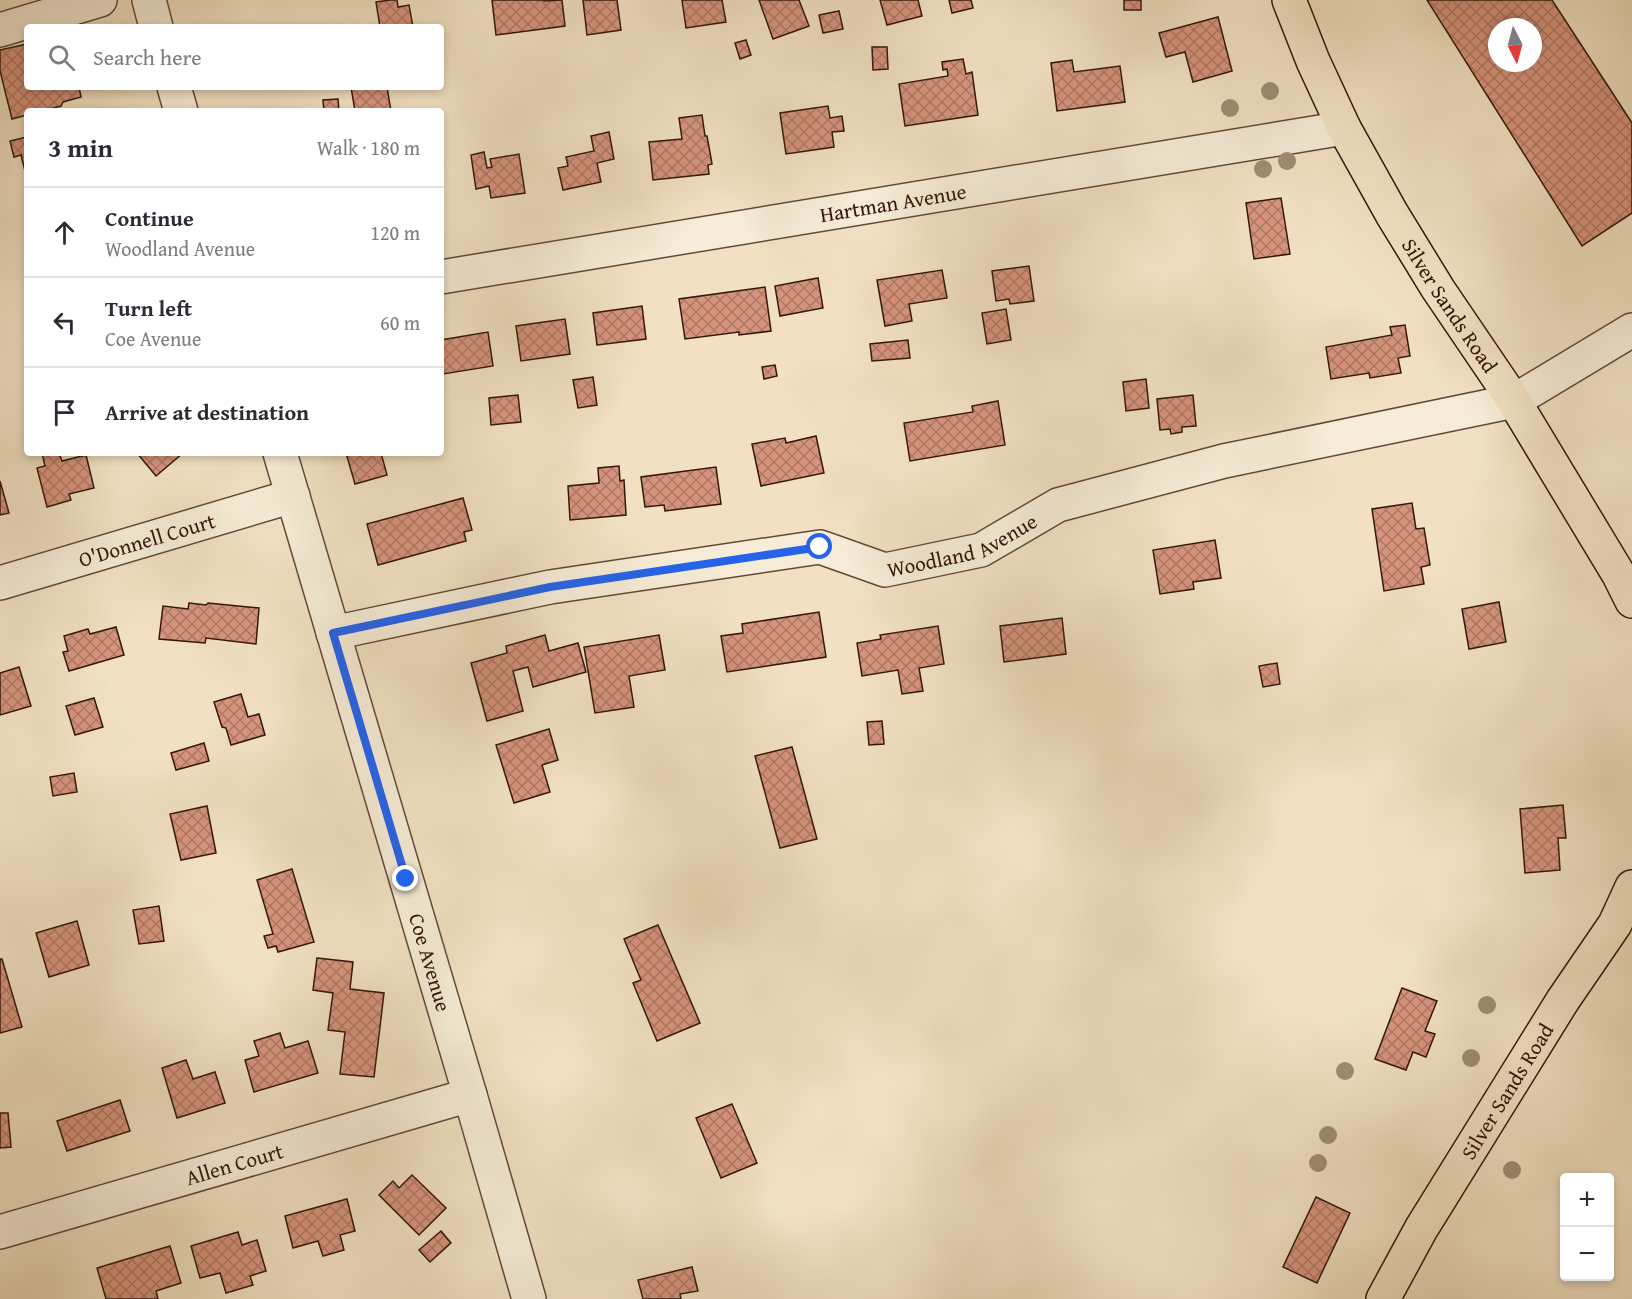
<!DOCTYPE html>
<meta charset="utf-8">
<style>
body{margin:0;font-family:"Gentium Book Plus",serif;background:#f2f2f3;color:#2b2b33}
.controls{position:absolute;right:18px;bottom:18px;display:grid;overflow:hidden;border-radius:6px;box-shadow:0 3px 9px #0003}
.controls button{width:54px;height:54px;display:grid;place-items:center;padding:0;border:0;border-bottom:2px solid #e1e1e2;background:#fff;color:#2b2b33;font:30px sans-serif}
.compass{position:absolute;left:1488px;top:18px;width:54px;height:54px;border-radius:50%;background:#fff;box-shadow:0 3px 9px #0003;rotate:174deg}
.stop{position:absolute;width:18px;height:18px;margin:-14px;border:4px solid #2563eb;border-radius:50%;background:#fff}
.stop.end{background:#2563eb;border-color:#fff;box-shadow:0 2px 6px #0008}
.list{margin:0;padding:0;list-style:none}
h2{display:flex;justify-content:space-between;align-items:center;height:78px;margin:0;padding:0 24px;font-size:26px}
h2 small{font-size:20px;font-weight:400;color:#7c7c81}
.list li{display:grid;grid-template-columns:39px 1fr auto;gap:18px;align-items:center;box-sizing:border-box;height:90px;padding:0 24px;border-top:2px solid #e1e1e2}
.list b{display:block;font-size:22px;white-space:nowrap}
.list p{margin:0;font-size:20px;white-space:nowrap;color:#7c7c81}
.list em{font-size:20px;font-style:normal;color:#7c7c81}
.icon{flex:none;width:33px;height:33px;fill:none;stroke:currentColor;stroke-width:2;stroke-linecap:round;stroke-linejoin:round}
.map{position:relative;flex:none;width:1632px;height:1299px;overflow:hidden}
.search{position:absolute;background:#fff;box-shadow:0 3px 9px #0003;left:24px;top:24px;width:420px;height:66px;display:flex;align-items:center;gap:15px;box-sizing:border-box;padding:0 21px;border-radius:6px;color:#7c7c81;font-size:22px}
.panel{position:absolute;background:#fff;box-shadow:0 3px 9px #0003;left:24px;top:108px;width:420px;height:348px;border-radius:6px}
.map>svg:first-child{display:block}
.building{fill:url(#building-cross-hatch);stroke:#33160b;stroke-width:1.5;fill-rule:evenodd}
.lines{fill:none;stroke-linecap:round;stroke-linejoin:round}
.minor-casing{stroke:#624939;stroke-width:36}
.major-casing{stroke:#33160b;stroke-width:36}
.minor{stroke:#f6ecd7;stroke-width:33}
.major{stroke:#f1e1c2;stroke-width:33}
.tree{fill:#9f8e74}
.route{stroke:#2563eb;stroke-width:8}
.labels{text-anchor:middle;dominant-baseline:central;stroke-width:4.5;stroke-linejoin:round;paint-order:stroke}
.street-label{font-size:21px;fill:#33160b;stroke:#f6ecd7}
</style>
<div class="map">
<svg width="1632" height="1299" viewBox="0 0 1632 1299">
<defs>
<pattern id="building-cross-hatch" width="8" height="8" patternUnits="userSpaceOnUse" patternTransform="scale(1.5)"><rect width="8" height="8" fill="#d6947c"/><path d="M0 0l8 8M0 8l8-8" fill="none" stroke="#ae7864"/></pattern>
</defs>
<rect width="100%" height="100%" fill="#f1e1c2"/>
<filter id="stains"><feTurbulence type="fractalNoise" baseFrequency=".00333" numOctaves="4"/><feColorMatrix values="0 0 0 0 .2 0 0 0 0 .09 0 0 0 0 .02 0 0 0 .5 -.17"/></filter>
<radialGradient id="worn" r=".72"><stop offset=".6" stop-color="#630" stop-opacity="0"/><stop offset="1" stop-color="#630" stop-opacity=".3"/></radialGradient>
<g class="building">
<polygon points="390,0 397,0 398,7 409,5 413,27 380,27 376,2"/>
<polygon points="492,0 544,0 544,1 562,0 565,26 496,35"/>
<polygon points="583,0 617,0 621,30 587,35"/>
<polygon points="682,0 722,0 726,22 686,28"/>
<polygon points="759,0 799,0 809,26 773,39"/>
<polygon points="880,0 918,0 922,16 887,25"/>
<polygon points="949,0 971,0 973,8 952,13"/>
<rect x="1124" y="0" width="17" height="10"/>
<path d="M1427,0H1552L1632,123V213L1582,246ZM1497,27H1533V63H1497Z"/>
<polygon points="839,11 843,29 823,33 819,15"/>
<polygon points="1218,17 1232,71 1193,82 1185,52 1166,57 1159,33"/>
<polygon points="746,40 751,55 740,59 735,43"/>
<polygon points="27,44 27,87 79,87 81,97 63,102 61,106 42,111 27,111 27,115 12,119 0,71 0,50"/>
<polygon points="872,47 887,47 888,69 873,70"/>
<polygon points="963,59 966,74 972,72 978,115 905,126 899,84 948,76 947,69 943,70 942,62"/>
<polygon points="1072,60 1074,72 1120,66 1125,102 1057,111 1051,63"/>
<polygon points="351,87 387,87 391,111 355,111"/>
<polygon points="338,99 339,111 324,111 323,100"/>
<polygon points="828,106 830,118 842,116 844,131 832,132 834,147 786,154 780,113"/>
<polygon points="702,115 705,136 707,136 711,158 712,164 708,165 709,174 653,180 649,142 682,139 679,118"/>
<polygon points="609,132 614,159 597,163 601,182 563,190 558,168 568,166 566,157 594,151 591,136"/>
<polygon points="27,137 27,179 21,155 14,157 10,141"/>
<polygon points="484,152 487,168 492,167 490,159 519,154 525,193 491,198 489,186 476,189 471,155"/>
<polygon points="1281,198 1290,254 1254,259 1246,203"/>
<polygon points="1029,266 1034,301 1010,304 1009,299 996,301 992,271"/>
<polygon points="942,270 947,298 909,304 912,321 885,326 877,280"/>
<polygon points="818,278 823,308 780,316 775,286"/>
<polygon points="765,287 771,331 739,335 739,332 685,339 679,299"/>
<polygon points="642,306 646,339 597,345 593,313"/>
<polygon points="1006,309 1011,340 987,344 982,313"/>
<polygon points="565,319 570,354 521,361 516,326"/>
<polygon points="1405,325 1410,356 1398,358 1401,373 1370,378 1369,373 1331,379 1326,347 1392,335 1390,327"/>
<polygon points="488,332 493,366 443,374 441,360 441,340"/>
<polygon points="908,340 910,358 872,361 870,344"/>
<polygon points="775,365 777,376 764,379 762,367"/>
<polygon points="593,377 597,405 578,408 573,380"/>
<polygon points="1146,379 1149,408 1126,411 1123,382"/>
<polygon points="518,395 521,422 491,425 489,398"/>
<polygon points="1193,395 1196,426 1182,427 1182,432 1171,434 1170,429 1160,430 1157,399"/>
<polygon points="998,401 1005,445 910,461 904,423 973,412 972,406"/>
<polygon points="816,436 824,473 761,486 752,444 785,438 786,443"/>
<polygon points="42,453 59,453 62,461 86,455 94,488 69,494 71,500 47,507 37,468 45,466"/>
<polygon points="137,453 183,453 156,476"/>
<polygon points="346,453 381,453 387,475 355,484"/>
<polygon points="619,466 620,481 624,480 626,515 570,520 568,486 599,483 598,468"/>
<polygon points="716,467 721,504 665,511 664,505 645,507 641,477"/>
<polygon points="0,481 9,513 0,515"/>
<polygon points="463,498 472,530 464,532 466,541 378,565 367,524"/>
<polygon points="1412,503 1416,529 1424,528 1430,565 1421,567 1424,584 1384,591 1372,509"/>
<polygon points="1215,540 1221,578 1193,582 1194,589 1160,594 1153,550"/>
<polygon points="1499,602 1506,642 1469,649 1462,609"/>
<polygon points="189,603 206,605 208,603 259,608 256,644 206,638 205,643 159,639 163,606 188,609"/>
<polygon points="819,612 826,657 727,672 721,636 743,633 742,624"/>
<polygon points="1062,618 1066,654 1004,662 1000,626"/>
<polygon points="938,626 944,664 919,668 923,691 902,694 898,670 862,676 857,643 881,639 880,635"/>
<polygon points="116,627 124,655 69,671 63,652 68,651 64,636 88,629 90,634"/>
<polygon points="545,635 549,651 578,643 586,672 533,687 528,667 513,671 523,711 487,721 471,663 507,653 506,646"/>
<polygon points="659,635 665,670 629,676 634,707 595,713 584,647"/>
<polygon points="1277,663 1280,684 1263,687 1259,666"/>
<polygon points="19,667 31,706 0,715 0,673"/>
<polygon points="241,694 248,717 259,714 265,735 231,745 226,728 222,727 214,702"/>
<polygon points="94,698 103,727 75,735 66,706"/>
<polygon points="882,721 884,744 869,745 867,722"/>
<polygon points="549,729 558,760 542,765 550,792 514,803 496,745"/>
<polygon points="204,743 209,761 176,770 171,753"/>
<polygon points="792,747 817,839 780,848 755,756"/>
<polygon points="74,773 77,792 53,796 50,777"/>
<polygon points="1563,805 1566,838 1558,838 1560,870 1525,873 1520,809"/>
<polygon points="207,806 216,853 181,860 170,814"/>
<polygon points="292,869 314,942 278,952 276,946 268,948 264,936 273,934 257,880"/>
<polygon points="159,906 164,941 139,944 133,910"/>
<polygon points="77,921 89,965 49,977 36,933"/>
<polygon points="658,925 700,1023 657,1041 633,983 641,980 624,939"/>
<polygon points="317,958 353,962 350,989 384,993 374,1077 340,1074 345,1032 328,1030 333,993 313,990"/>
<polygon points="0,959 2,959 22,1027 0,1033"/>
<polygon points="1402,988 1437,1001 1425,1031 1435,1034 1426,1057 1413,1052 1406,1070 1375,1059"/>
<polygon points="280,1033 285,1048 308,1041 318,1073 254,1092 245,1060 259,1056 254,1041"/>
<polygon points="186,1060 193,1079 215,1072 225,1103 177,1118 162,1068"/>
<polygon points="120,1100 130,1131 67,1151 57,1121"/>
<polygon points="732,1104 757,1163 721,1178 696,1118"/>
<polygon points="0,1113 8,1113 11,1147 0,1148"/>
<polygon points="412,1175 446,1208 419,1235 379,1195 393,1181 399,1188"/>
<polygon points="1316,1197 1350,1213 1317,1283 1283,1267"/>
<polygon points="347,1199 355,1231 340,1235 344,1250 323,1256 318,1241 293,1248 285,1216"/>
<polygon points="441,1231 451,1243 430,1262 419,1250"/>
<polygon points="238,1232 242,1245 257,1240 266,1271 250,1276 253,1285 226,1293 220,1273 200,1278 191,1246"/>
<polygon points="170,1246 181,1283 156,1291 158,1299 106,1299 97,1268"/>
<polygon points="692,1267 698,1291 680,1294 681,1299 643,1299 638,1280"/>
</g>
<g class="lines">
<g class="minor-casing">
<g id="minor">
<polyline points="149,0 156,27"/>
<polyline points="0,30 100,0"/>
<polyline points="174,87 181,111"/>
<path id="s1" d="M441,277L1344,128"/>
<path id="s2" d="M280,453L470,1095L529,1299"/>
<path id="s3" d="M0,583L293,496"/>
<path id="s4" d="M333,633L550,587L820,547L885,570L981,550L1058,505L1224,461L1514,401L1632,330"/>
<path id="s5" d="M0,1232L470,1095"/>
</g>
</g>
<g class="major-casing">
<g id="major">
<path id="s6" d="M1289,0L1313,61L1344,128L1392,214L1438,289L1514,401L1619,575L1632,601"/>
<path id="s7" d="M1383,1299L1421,1229L1563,1000L1615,924L1632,887"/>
</g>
</g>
<use href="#minor" class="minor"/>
<use href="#major" class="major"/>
</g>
<g class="tree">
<circle cx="1270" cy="91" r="9"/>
<circle cx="1230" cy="108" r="9"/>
<circle cx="1287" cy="161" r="9"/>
<circle cx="1263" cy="169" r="9"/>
<circle cx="1487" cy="1005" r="9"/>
<circle cx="1471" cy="1058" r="9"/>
<circle cx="1345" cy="1071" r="9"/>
<circle cx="1328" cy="1135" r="9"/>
<circle cx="1318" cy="1163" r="9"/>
<circle cx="1512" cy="1170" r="9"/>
</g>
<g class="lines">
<polyline class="route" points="406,879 333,633 550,587 820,547"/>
</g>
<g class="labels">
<g class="street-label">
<text stroke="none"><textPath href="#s1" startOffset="458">Hartman Avenue</textPath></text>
<text stroke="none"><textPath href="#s6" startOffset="346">Silver Sands Road</textPath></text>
<text stroke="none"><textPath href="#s3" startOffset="153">O'Donnell Court</textPath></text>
<text stroke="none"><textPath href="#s4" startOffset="645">Woodland Avenue</textPath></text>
<text stroke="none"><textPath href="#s2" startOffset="531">Coe Avenue</textPath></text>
<text stroke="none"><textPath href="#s7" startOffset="242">Silver Sands Road</textPath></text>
<text stroke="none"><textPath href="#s5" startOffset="244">Allen Court</textPath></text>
</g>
</g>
<rect width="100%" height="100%" filter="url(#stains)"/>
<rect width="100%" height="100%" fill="url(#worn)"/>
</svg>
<div class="controls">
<button>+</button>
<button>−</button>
</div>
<svg class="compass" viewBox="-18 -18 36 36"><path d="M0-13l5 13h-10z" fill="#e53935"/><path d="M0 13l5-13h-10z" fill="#7c7c81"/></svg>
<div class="stop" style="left:820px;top:547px"></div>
<div class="stop end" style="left:406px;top:879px"></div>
<div class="search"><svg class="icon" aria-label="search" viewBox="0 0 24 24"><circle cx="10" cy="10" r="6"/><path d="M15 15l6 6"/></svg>Search here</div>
<section class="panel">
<h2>3 min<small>Walk · 180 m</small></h2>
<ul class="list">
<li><svg class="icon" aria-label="ahead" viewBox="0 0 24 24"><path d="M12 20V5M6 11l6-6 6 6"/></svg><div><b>Continue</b><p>Woodland Avenue</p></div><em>120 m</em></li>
<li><svg class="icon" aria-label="left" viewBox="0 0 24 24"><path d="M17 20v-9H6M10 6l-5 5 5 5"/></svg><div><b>Turn left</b><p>Coe Avenue</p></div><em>60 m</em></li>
<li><svg class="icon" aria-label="arrive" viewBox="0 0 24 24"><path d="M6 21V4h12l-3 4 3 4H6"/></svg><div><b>Arrive at destination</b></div></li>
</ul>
</section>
</div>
